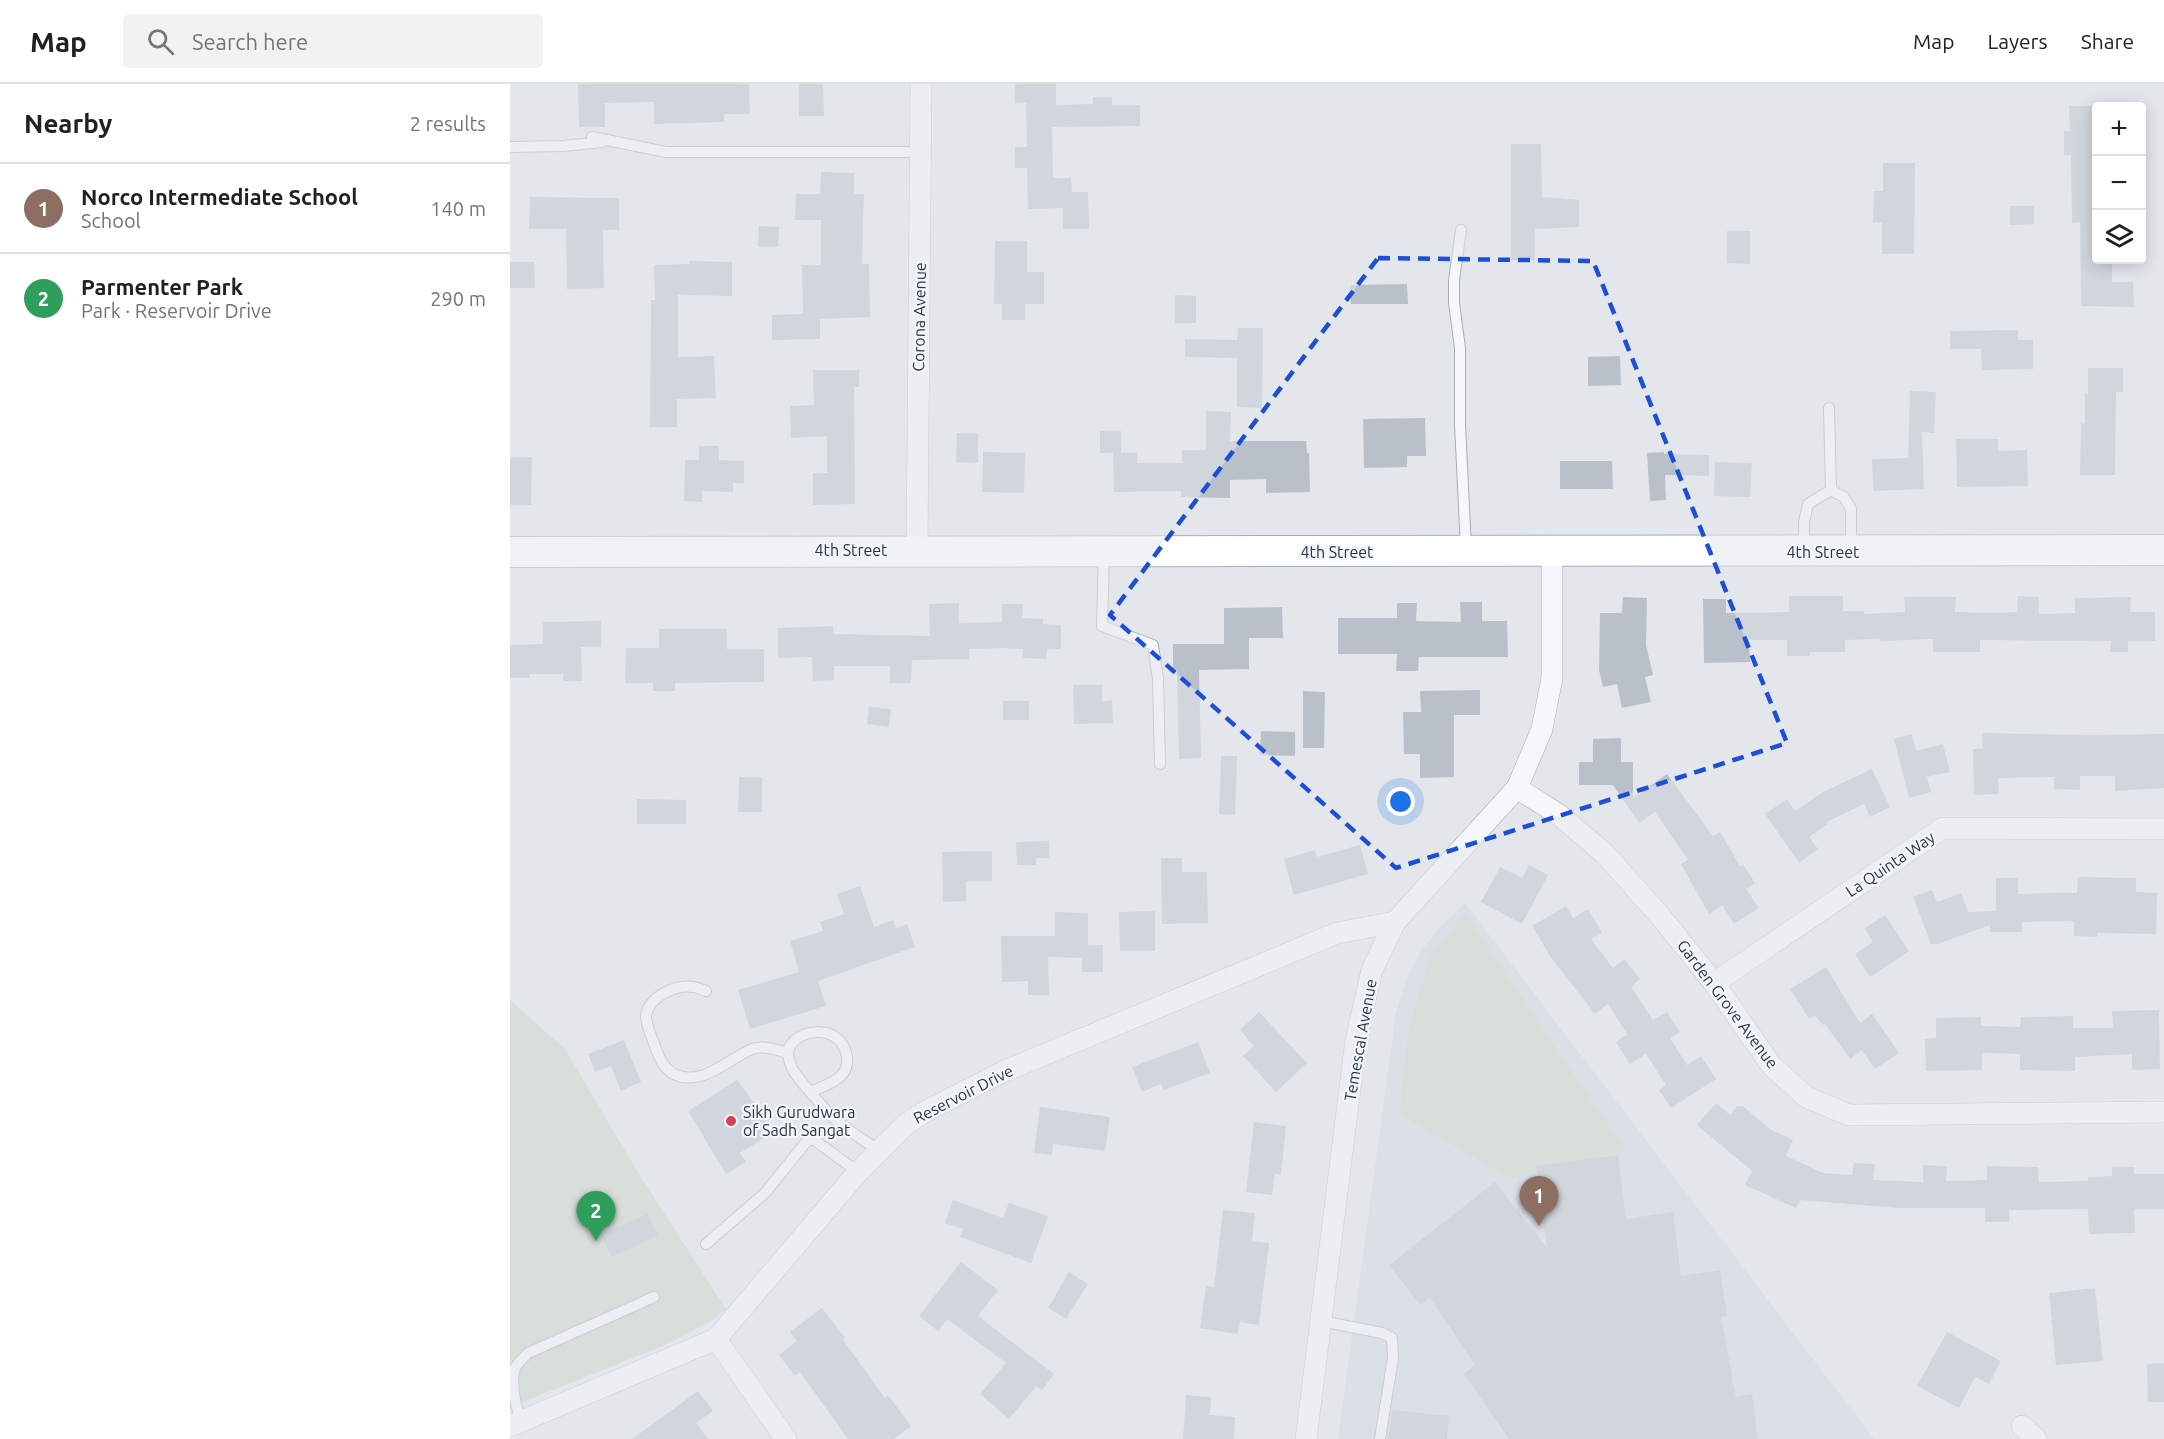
<!DOCTYPE html>
<meta charset="utf-8">
<style>
body{margin:0;font-family:Ubuntu,sans-serif;background:#f2f2f2;color:#202124}
.controls{position:absolute;right:18px;top:18px;display:grid;overflow:hidden;border-radius:6px;box-shadow:0 3px 15px #0003}
.controls button{width:54px;height:54px;display:grid;place-items:center;padding:0;border:0;border-bottom:2px solid #e0e0e0;background:#fff;color:#202124;font:30px sans-serif}
.you{position:absolute;left:891px;top:718px;width:21px;height:21px;margin:-15px;border:4px solid #fff;border-radius:50%;background:#1a73e8;box-shadow:0 0 0 9px #1a73e833}
.badge{display:grid;place-items:center;width:39px;height:39px;border-radius:50%;background:#d7425a;color:#fff;font-size:20px;font-weight:700}
.pin{position:absolute;translate:-50% -50px;filter:drop-shadow(0 2px 3px #0008)}
.pin::after{content:'';position:absolute;top:32px;width:21px;height:18px;background:inherit;clip-path:polygon(0 0,100% 0,50% 100%)}
.list{margin:0;padding:0;list-style:none}
h2{display:flex;justify-content:space-between;align-items:center;height:78px;margin:0;padding:0 24px;font-size:26px}
h2 small{font-size:20px;font-weight:400;color:#757577}
.list li{display:grid;grid-template-columns:39px 1fr auto;gap:18px;align-items:center;box-sizing:border-box;height:90px;padding:0 24px;border-top:2px solid #e0e0e0}
.list b{display:block;font-size:22px;white-space:nowrap}
.list p{margin:0;font-size:20px;white-space:nowrap;color:#757577}
.list em{font-size:20px;font-style:normal;color:#757577}
.icon{flex:none;width:33px;height:33px;fill:none;stroke:currentColor;stroke-width:2;stroke-linecap:round;stroke-linejoin:round}
.map{position:relative;flex:none;width:1654px;height:1355px;overflow:hidden}
header{display:flex;align-items:center;gap:36px;box-sizing:border-box;height:84px;padding:0 30px;background:#fff;border-bottom:2px solid #e0e0e0}
header strong{font-size:28px}
nav{display:flex;gap:33px;margin-inline-start:auto;font-size:21px}
.search{width:420px;height:54px;background:#f2f2f2;display:flex;align-items:center;gap:15px;box-sizing:border-box;padding:0 21px;border-radius:6px;color:#757577;font-size:22px}
main{display:flex}
aside{flex:1;background:#fff}
.map>svg:first-child{display:block}
.built{fill:#d1d6de}
.green{fill:#c9d6c4}
.building{fill:#bac0ca}
.lines{fill:none;stroke-linecap:round;stroke-linejoin:round}
.lane-casing{stroke:#a7aeb7;stroke-width:12}
.street-casing{stroke:#a7aeb7;stroke-width:22}
.secondary-casing{stroke:#a7aeb7;stroke-width:32}
.lane{stroke:#f6f7fa;stroke-width:10}
.street{stroke:#f6f7fa;stroke-width:21}
.secondary{stroke:#fff;stroke-width:30}
.marked{fill:none;stroke:#1d4ed8;stroke-width:4.5;stroke-dasharray:12 8;stroke-linejoin:round}
.poi-dot{fill:#d7425a;stroke:#f3f6f9;stroke-width:2}
.labels{text-anchor:middle;dominant-baseline:central;stroke-width:4.5;stroke-linejoin:round;paint-order:stroke}
.street-label{font-size:16px;fill:#293446;stroke:#f3f6f9}
.poi-label{font-size:16px;fill:#293446;stroke:#f3f6f9;text-anchor:start}
</style>
<header>
<strong>Map</strong>
<div class="search"><svg class="icon" aria-label="search" viewBox="0 0 24 24"><circle cx="10" cy="10" r="6"/><path d="M15 15l6 6"/></svg>Search here</div>
<nav><a>Map</a><a>Layers</a><a>Share</a></nav>
</header>
<main>
<aside>
<h2>Nearby<small>2 results</small></h2>
<ul class="list">
<li><span class="badge" style="background:#8d6e63">1</span><div><b>Norco Intermediate School</b><p>School</p></div><em>140 m</em></li>
<li><span class="badge" style="background:#2e9e5b">2</span><div><b>Parmenter Park</b><p>Park · Reservoir Drive</p></div><em>290 m</em></li>
</ul>
</aside>
<div class="map">
<svg width="1654" height="1355" viewBox="0 0 1654 1355">
<rect width="100%" height="100%" fill="#e3e7ec"/>
<polygon class="built" points="955,819 1364,1355 828,1355 886,928 897,894 911,867 928,845"/>
<g class="green">
<polygon points="955,829 1116,1067 1000,1095 890,1030 898,948 920,873"/>
<polygon points="0,916 55,965 129,1090 216,1225 204,1235 160,1259 0,1323"/>
</g>
<g class="building">
<polygon points="68,0 239,0 240,30 214,30 214,38 144,40 144,18 95,19 95,43 69,43"/>
<polygon points="289,0 313,0 314,32 289,32"/>
<polygon points="505,0 546,0 546,21 583,20 583,13 602,13 602,21 630,21 630,42 542,43 543,94 561,94 562,108 578,108 579,145 553,145 553,124 518,125 517,84 505,84 505,63 517,63 516,19 505,19"/>
<polygon points="1559,22 1587,22 1587,176 1602,176 1602,198 1623,198 1624,223 1571,222 1570,138 1562,139 1561,71 1554,71 1554,47 1560,47"/>
<polygon points="1001,60 1031,60 1032,113 1069,116 1069,143 1025,145 1025,176 1001,176"/>
<polygon points="1373,79 1405,79 1404,170 1372,170 1372,139 1363,138 1364,107 1373,107"/>
<polygon points="311,88 344,89 344,110 354,110 352,180 359,180 360,233 310,235 310,255 262,256 262,231 293,230 292,181 311,181 311,136 285,136 286,110 310,110"/>
<polygon points="20,113 109,114 109,146 93,146 94,204 57,205 56,145 19,145"/>
<polygon points="1500,122 1524,122 1524,140 1500,141"/>
<polygon points="249,142 269,143 268,163 248,163"/>
<polygon points="1217,147 1240,147 1240,180 1217,179"/>
<polygon points="485,157 517,157 517,188 534,188 534,220 515,220 515,236 492,236 492,220 484,220"/>
<polygon points="179,177 222,178 222,212 168,211 168,273 204,272 206,314 167,315 167,343 140,343 141,216 145,216 144,181 179,180"/>
<polygon points="0,178 24,178 25,204 0,204"/>
<polygon points="897,200 898,220 841,220 840,201"/>
<polygon points="665,211 686,212 686,239 665,239"/>
<polygon points="728,244 753,244 752,324 727,323 727,274 675,273 675,255 727,256"/>
<polygon points="1508,246 1508,256 1523,256 1523,285 1472,286 1471,265 1440,265 1440,247"/>
<polygon points="1110,272 1111,301 1078,302 1078,273"/>
<polygon points="1578,284 1613,284 1613,308 1606,308 1605,391 1570,391 1571,339 1575,340 1575,310 1578,310"/>
<polygon points="303,286 349,286 349,303 344,303 345,420 303,421 303,389 317,389 317,352 281,354 280,322 304,321"/>
<polygon points="1400,307 1426,308 1424,349 1412,348 1414,405 1363,407 1362,375 1398,374"/>
<polygon points="696,327 721,328 720,357 796,357 797,369 799,369 800,408 756,409 756,395 720,396 720,414 671,413 671,407 604,408 603,369 627,369 627,379 672,379 672,366 696,366"/>
<polygon points="915,334 916,372 897,372 897,383 854,384 853,335"/>
<rect x="590" y="347" width="21" height="22"/>
<polygon points="447,349 468,349 468,379 446,378"/>
<polygon points="1446,355 1488,355 1488,367 1517,366 1518,402 1447,403"/>
<polygon points="189,362 209,362 209,376 234,377 234,399 223,399 223,408 192,407 192,418 174,417 175,376 189,376"/>
<polygon points="473,368 515,369 514,409 472,408"/>
<polygon points="1154,368 1154,370 1199,371 1199,392 1155,391 1156,416 1140,417 1137,369"/>
<polygon points="0,373 22,373 21,421 0,421"/>
<polygon points="1050,377 1102,377 1103,405 1050,405"/>
<polygon points="1205,378 1242,379 1240,413 1204,412"/>
<polygon points="1279,512 1333,512 1333,527 1354,527 1354,530 1395,528 1394,513 1446,513 1445,528 1484,529 1507,528 1508,512 1529,513 1529,530 1565,529 1565,514 1621,513 1620,528 1645,528 1645,557 1618,557 1618,568 1600,568 1601,557 1470,556 1470,568 1423,568 1423,555 1370,557 1370,555 1335,556 1335,568 1300,568 1300,572 1277,572 1277,556 1239,556 1240,578 1194,579 1193,515 1216,515 1216,529 1279,528"/>
<polygon points="1113,513 1137,514 1136,561 1143,591 1135,593 1141,618 1112,624 1107,600 1093,603 1089,586 1090,529 1112,529"/>
<polygon points="950,518 972,518 972,537 997,537 998,573 909,573 908,587 886,587 887,570 828,570 828,534 887,534 887,519 907,519 906,537 951,538"/>
<polygon points="449,519 449,539 492,538 492,520 513,520 512,534 533,535 533,540 551,541 551,565 537,565 536,575 513,574 513,565 494,564 459,565 459,575 402,576 401,599 380,599 380,582 324,582 324,596 303,597 302,573 268,574 268,544 323,542 323,550 420,552 419,520"/>
<polygon points="772,523 773,554 739,554 739,585 689,586 691,674 669,675 667,586 663,586 663,560 714,560 714,524"/>
<polygon points="91,537 91,563 71,563 72,597 53,597 53,590 20,590 20,594 0,594 0,561 33,560 33,538"/>
<polygon points="149,545 217,545 217,565 254,565 254,598 165,599 165,607 143,607 143,599 115,599 116,564 149,564"/>
<polygon points="563,601 592,601 592,617 602,616 603,639 564,640"/>
<polygon points="970,606 970,631 944,631 944,693 910,694 910,670 894,670 893,628 911,628 910,607"/>
<polygon points="793,607 815,608 814,664 793,664"/>
<rect x="493" y="617" width="26" height="19"/>
<polygon points="359,623 381,625 379,643 357,640"/>
<polygon points="751,647 785,648 785,672 750,671"/>
<polygon points="1472,649 1581,651 1654,650 1654,704 1605,707 1605,692 1570,692 1570,706 1544,705 1544,693 1488,694 1489,710 1464,711 1463,665 1473,665"/>
<polygon points="1402,650 1406,667 1433,660 1440,688 1417,693 1421,708 1399,714 1384,655"/>
<polygon points="1111,654 1111,678 1123,678 1123,714 1157,690 1203,752 1210,748 1230,782 1233,780 1245,799 1236,805 1249,824 1224,840 1212,821 1199,830 1171,780 1178,776 1145,728 1129,739 1103,701 1069,701 1069,678 1083,678 1083,655"/>
<polygon points="711,672 727,672 725,731 709,730"/>
<polygon points="1362,685 1380,723 1360,733 1354,720 1317,738 1318,740 1299,753 1308,765 1289,779 1255,730 1277,715 1285,727 1313,708"/>
<polygon points="229,693 252,693 252,728 228,728"/>
<polygon points="127,715 176,716 176,740 127,740"/>
<polygon points="539,757 539,774 526,774 526,781 507,781 506,758"/>
<polygon points="850,761 858,790 784,811 774,775 805,766 807,773"/>
<polygon points="482,767 482,797 456,797 456,817 433,818 432,768"/>
<polygon points="651,774 672,774 672,788 697,788 698,839 652,840"/>
<polygon points="1019,781 1038,791 1012,840 971,818 990,783 1012,794"/>
<polygon points="1568,793 1626,794 1626,808 1647,809 1646,850 1587,849 1587,853 1564,852 1564,837 1512,838 1512,848 1480,848 1480,841 1428,860 1421,860 1403,813 1422,806 1427,818 1451,809 1458,828 1486,827 1486,794 1508,794 1508,810 1544,809 1567,809"/>
<polygon points="350,802 364,843 383,836 386,844 397,840 405,863 308,897 316,922 240,945 228,906 289,888 280,857 313,847 310,838 334,830 327,810"/>
<polygon points="1056,822 1063,834 1078,825 1092,849 1081,855 1103,884 1114,875 1130,895 1121,903 1143,936 1157,928 1170,948 1160,954 1177,981 1191,972 1206,995 1161,1024 1149,1006 1156,1001 1136,970 1120,980 1106,958 1117,950 1098,920 1085,930 1042,875 1022,842"/>
<polygon points="645,827 645,867 610,867 609,828"/>
<polygon points="545,828 578,829 578,861 593,861 593,888 572,888 572,874 538,873 539,911 518,911 518,897 492,898 491,852 545,852"/>
<polygon points="1375,831 1399,867 1360,893 1345,870 1363,858 1355,844"/>
<polygon points="1316,883 1350,939 1362,930 1389,969 1365,985 1352,966 1340,975 1315,940 1313,941 1305,931 1299,935 1280,905"/>
<polygon points="1649,926 1650,985 1622,986 1622,970 1565,973 1565,987 1510,986 1510,970 1472,969 1472,986 1416,987 1415,955 1426,954 1426,934 1471,933 1471,942 1510,943 1511,933 1563,932 1563,944 1603,944 1602,927"/>
<polygon points="749,928 797,979 766,1008 733,972 744,962 730,946"/>
<polygon points="114,956 131,998 111,1007 101,982 85,988 78,970"/>
<polygon points="688,958 700,989 654,1006 651,1000 632,1008 622,983"/>
<polygon points="227,996 265,1047 230,1069 236,1078 216,1090 178,1027"/>
<polygon points="1206,1019 1220,1031 1227,1022 1233,1022 1260,1045 1283,1056 1276,1072 1313,1089 1342,1091 1344,1079 1365,1080 1363,1096 1413,1098 1413,1081 1437,1082 1436,1097 1477,1096 1477,1082 1528,1083 1529,1098 1578,1097 1578,1093 1602,1092 1602,1083 1624,1083 1624,1090 1654,1090 1654,1125 1624,1125 1625,1149 1579,1150 1578,1125 1499,1126 1499,1138 1475,1138 1475,1124 1386,1124 1290,1116 1286,1124 1235,1101 1242,1087 1187,1041"/>
<polygon points="530,1023 600,1033 595,1067 543,1060 542,1071 524,1069"/>
<polygon points="744,1038 776,1042 771,1091 765,1090 762,1111 736,1108"/>
<polygon points="1108,1071 1116,1135 1163,1128 1171,1192 1210,1186 1217,1232 1211,1233 1226,1313 1242,1310 1248,1355 999,1355 954,1290 965,1281 920,1214 910,1221 879,1181 985,1098 1037,1164 1026,1082"/>
<polygon points="443,1116 493,1134 499,1119 538,1132 521,1179 450,1153 453,1145 435,1139"/>
<polygon points="713,1126 745,1129 742,1157 759,1159 749,1241 730,1238 728,1250 690,1244 696,1202 704,1203"/>
<polygon points="138,1130 148,1152 101,1173 91,1150"/>
<polygon points="451,1178 488,1206 468,1232 544,1290 532,1306 526,1302 499,1335 470,1310 496,1279 437,1235 428,1247 409,1232"/>
<polygon points="559,1188 578,1200 556,1235 538,1224"/>
<polygon points="1585,1204 1593,1277 1546,1281 1539,1209"/>
<polygon points="312,1224 335,1254 333,1256 375,1314 378,1311 401,1342 384,1355 338,1355 290,1288 285,1292 269,1271 287,1257 280,1248"/>
<polygon points="1437,1248 1491,1277 1479,1300 1465,1293 1449,1324 1407,1302"/>
<polygon points="1654,1279 1654,1318 1638,1318 1637,1280"/>
<polygon points="188,1307 203,1327 186,1339 198,1355 122,1355"/>
<polygon points="676,1311 701,1313 700,1331 725,1333 724,1355 673,1355"/>
<polygon points="882,1326 939,1332 937,1355 878,1355"/>
</g>
<g class="lines">
<g class="lane-casing">
<g id="lane">
<polyline points="82,53 156,68 411,68"/>
<polyline points="0,63 53,62 92,58"/>
<polyline points="951,146 944,196 944,219 950,264 950,340 956,465"/>
<polyline points="1319,324 1321,406 1334,413 1341,425 1341,464"/>
<polyline points="1294,465 1294,438 1298,420 1321,406"/>
<polyline points="594,470 592,542 643,561 648,595 650,680"/>
<path d="M196,907C192,906 187,903 183,903C166,900 138,913 136,932C136,941 142,954 145,962C148,972 153,983 162,989C191,1005 218,975 242,965C253,961 267,966 278,969"/>
<path d="M301,1008C317,1000 340,995 337,973C331,936 280,945 278,969C278,973 281,983 283,986C288,995 317,1028 325,1035C338,1047 355,1057 370,1067"/>
<polyline points="196,1160 255,1109 297,1057 303,1055 348,1088"/>
<polyline points="811,1237 872,1249 882,1254 883,1274 870,1355"/>
<path d="M11,1337C6,1322 0,1300 5,1284C8,1279 14,1273 18,1269L144,1213"/>
</g>
</g>
<g class="street-casing">
<g id="street">
<polyline points="407,465 411,0"/>
<polyline points="1007,704 1048,730 1095,770 1151,833 1204,899 1261,981 1296,1013 1339,1031 1654,1028"/>
<polyline points="1204,899 1433,744 1654,745"/>
<polyline points="206,1255 276,1355"/>
<polyline points="0,1342 206,1255 348,1088 396,1040 416,1027 495,987 827,849 885,838"/>
<polyline points="1512,1342 1526,1355"/>
<polyline points="796,1355 846,956 862,886 885,838 1007,704 1032,645 1042,594 1042,469"/>
</g>
</g>
<g class="secondary-casing">
<path id="secondary" d="M0,468C551,465 1103,469 1654,466"/>
</g>
<use href="#lane" class="lane"/>
<use href="#street" class="street"/>
<use href="#secondary" class="secondary"/>
</g>
<path d="M0 0H1654V1355H0ZM868,174L1083,177L1277,659L886,784L600,531Z" fill="#e3e7ec" fill-opacity=".55" fill-rule="evenodd"/>
<path class="marked" d="M868,174L1083,177L1277,659L886,784L600,531Z"/>
<circle class="poi-dot" cx="221" cy="1037" r="6"/>
<g class="labels">
<g class="street-label">
<text transform="translate(409 233) rotate(-89)">Corona Avenue</text>
<text x="341" y="466">4th Street</text>
<text x="827" y="468">4th Street</text>
<text x="1313" y="468">4th Street</text>
<text transform="translate(1380 780) rotate(-34)">La Quinta Way</text>
<text transform="translate(1218 920) rotate(53)">Garden Grove Avenue</text>
<text transform="translate(850 956) rotate(-80)">Temescal Avenue</text>
<text transform="translate(453 1010) rotate(-27)">Reservoir Drive</text>
</g>
<g class="poi-label">
<text x="233" y="1028">Sikh Gurudwara<tspan x="233" dy="18">of Sadh Sangat</tspan></text>
</g>
</g>
</svg>
<div class="controls">
<button>+</button>
<button>−</button>
<button><svg class="icon" aria-label="layers" viewBox="0 0 24 24"><path d="M12 4l9 5-9 5-9-5zM3 14l9 5 9-5"/></svg></button>
</div>
<div class="you"></div>
<div class="pin badge" style="left:1029px;top:1142px;background:#8d6e63">1</div>
<div class="pin badge" style="left:86px;top:1157px;background:#2e9e5b">2</div>
</div>
</main>
